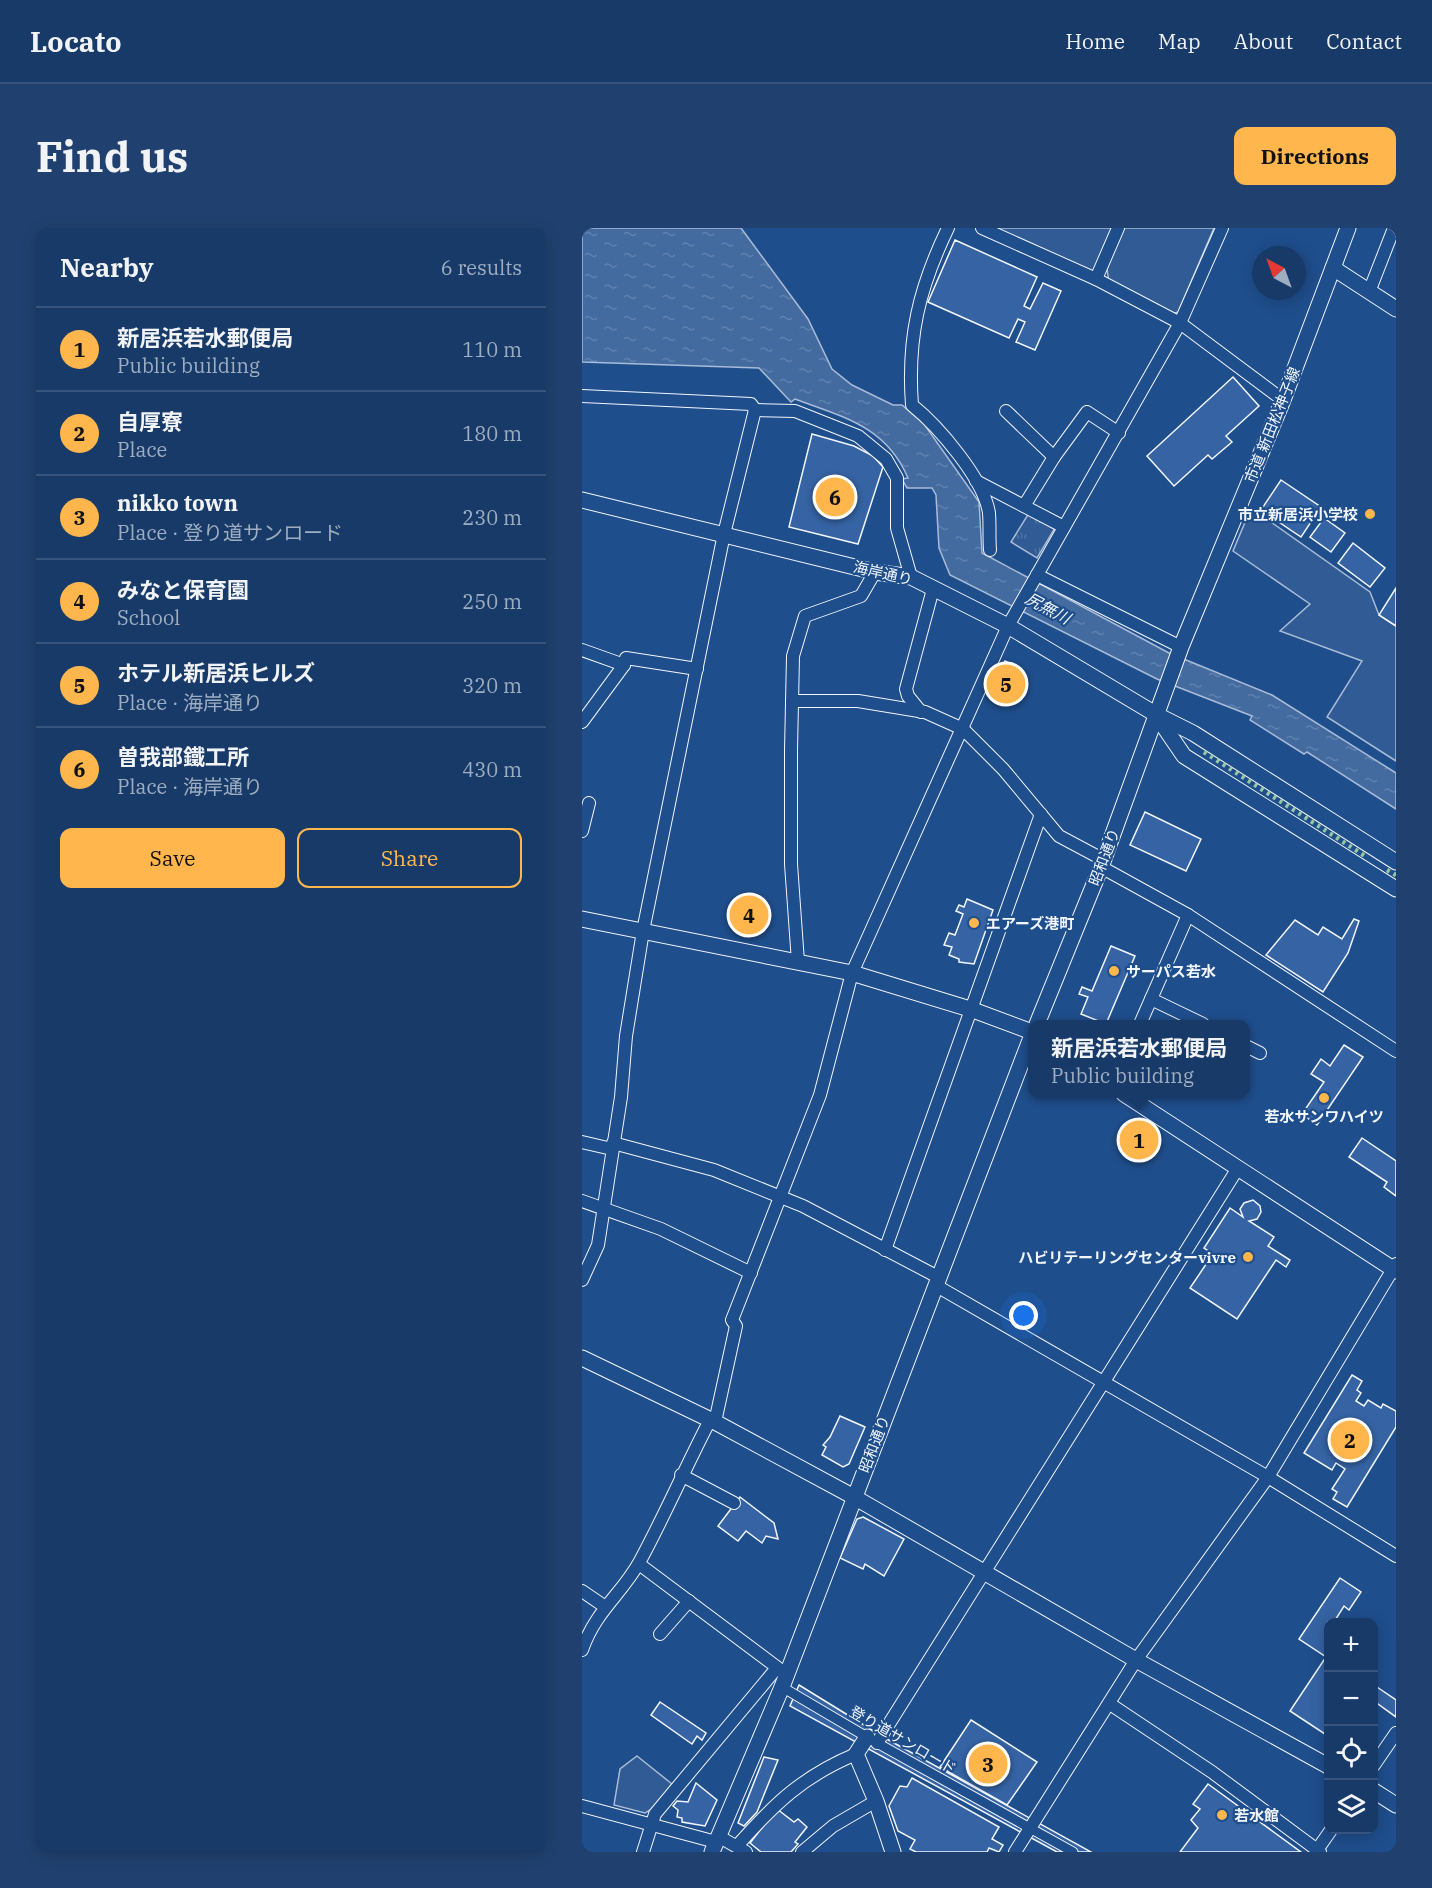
<!DOCTYPE html>
<meta charset="utf-8">
<style>
body{margin:0;font-family:"IBM Plex Serif","Noto Sans JP",serif;background:#20416f;color:#f1f3f6}
.controls{position:absolute;right:18px;bottom:18px;display:grid;overflow:hidden;border-radius:12px;box-shadow:0 3px 15px #0003}
.controls button{width:54px;height:54px;display:grid;place-items:center;padding:0;border:0;border-bottom:2px solid #36547d;background:#173a69;color:#f1f3f6;font:30px sans-serif}
.compass{position:absolute;left:670px;top:18px;width:54px;height:54px;border-radius:50%;background:#173a69;box-shadow:0 3px 15px #0003;rotate:319deg}
.you{position:absolute;left:442px;top:1088px;width:21px;height:21px;margin:-15px;border:4px solid #fff;border-radius:50%;background:#1a73e8;box-shadow:0 0 0 9px #1a73e833}
.badge{display:grid;place-items:center;width:39px;height:39px;border-radius:50%;background:#ffb74d;color:#111;font-size:20px;font-weight:700}
.pin{position:absolute;translate:-50% -50%;border:3px solid #fff;box-shadow:0 2px 6px #0006}
.popup{position:absolute;left:446px;top:792px;width:222px;height:78px;box-sizing:border-box;display:grid;place-content:center;border-radius:12px;background:#173a69;filter:drop-shadow(0 2px 4px #0005);font-size:20px;white-space:nowrap;color:#9eadc0}
.popup b{font-size:22px;color:#f1f3f6}
.popup::after{content:'';position:absolute;left:50%;top:100%;margin-left:-12px;border:12px solid transparent;border-top-color:#173a69}
.list{margin:0;padding:0;list-style:none}
h2{display:flex;justify-content:space-between;align-items:center;height:78px;margin:0;padding:0 24px;font-size:26px}
h2 small{font-size:20px;font-weight:400;color:#9eadc0}
.list li{display:grid;grid-template-columns:39px 1fr auto;gap:18px;align-items:center;box-sizing:border-box;height:84px;padding:0 24px;border-top:2px solid #36547d}
.list b{display:block;font-size:22px;white-space:nowrap}
.list p{margin:0;font-size:20px;white-space:nowrap;color:#9eadc0}
.list em{font-size:20px;font-style:normal;color:#9eadc0}
.actions{display:flex;gap:12px;padding:18px 24px}
.actions a{flex:1;padding:14px 0;border:2px solid #ffb74d;border-radius:12px;text-align:center;font-size:21px;color:#ffb74d}
.actions .main{background:#ffb74d;color:#111}
.icon{flex:none;width:33px;height:33px;fill:none;stroke:currentColor;stroke-width:2;stroke-linecap:round;stroke-linejoin:round}
.map{position:relative;flex:none;width:814px;height:1624px;overflow:hidden;border-radius:12px}
header{display:flex;align-items:center;gap:36px;box-sizing:border-box;height:84px;padding:0 30px;background:#173a69;border-bottom:2px solid #36547d}
header strong{font-size:28px}
nav{display:flex;gap:33px;margin-inline-start:auto;font-size:21px}
.intro{display:flex;align-items:center;justify-content:space-between;box-sizing:border-box;height:144px;padding:0 36px}
h1{margin:0;font-size:42px}
.button{padding:15px 27px;border-radius:12px;background:#ffb74d;color:#111;font-size:21px;font-weight:700}
main{display:flex;gap:36px;padding:0 36px}
aside{flex:1;background:#173a69;border-radius:12px;box-shadow:0 3px 15px #0003}
.map>svg:first-child{display:block}
.grass{fill:url(#grass-tufts);stroke:#a8bbd7;stroke-width:1.5}
.built{fill:#305b95;stroke:#a8bbd7;stroke-width:1.5}
.water{fill:url(#water-ripples);stroke:#a8bbd7;stroke-width:1.5}
.building{fill:#3563a3;stroke:#f2f6ff;stroke-width:1.5}
.lines{fill:none;stroke-linecap:round;stroke-linejoin:round}
.pedestrian-casing{stroke:#f2f6ff;stroke-width:11}
.minor-casing{stroke:#f2f6ff;stroke-width:14}
.tertiary-casing{stroke:#f2f6ff;stroke-width:17}
.pedestrian{stroke:#1f4e8c;stroke-width:9}
.minor{stroke:#1f4e8c;stroke-width:12}
.tertiary{stroke:#1f4e8c;stroke-width:15}
.hedge{stroke:#97c8a6;stroke-width:4.5;stroke-dasharray:3 4.5;stroke-linecap:butt}
.poi-dot{fill:#ffb74d;stroke:#1f4e8c;stroke-width:2}
.labels{text-anchor:middle;dominant-baseline:central;stroke-width:4.5;stroke-linejoin:round;paint-order:stroke}
.street-label{font-size:15px;fill:#f2f6ff;stroke:#1f4e8c}
.poi-label{font-size:15px;font-weight:bold;fill:#f2f6ff;stroke:#1f4e8c;text-anchor:start}
.water-label{font-size:16px;font-style:italic;fill:#f2f6ff;stroke:#1f4e8c}
</style>
<header>
<strong>Locato</strong>
<nav><a>Home</a><a>Map</a><a>About</a><a>Contact</a></nav>
</header>
<div class="intro"><h1>Find us</h1><a class="button">Directions</a></div>
<main>
<aside>
<h2>Nearby<small>6 results</small></h2>
<ul class="list">
<li><span class="badge">1</span><div><b>新居浜若水郵便局</b><p>Public building</p></div><em>110 m</em></li>
<li><span class="badge">2</span><div><b>自厚寮</b><p>Place</p></div><em>180 m</em></li>
<li><span class="badge">3</span><div><b>nikko town</b><p>Place · 登り道サンロード</p></div><em>230 m</em></li>
<li><span class="badge">4</span><div><b>みなと保育園</b><p>School</p></div><em>250 m</em></li>
<li><span class="badge">5</span><div><b>ホテル新居浜ヒルズ</b><p>Place · 海岸通り</p></div><em>320 m</em></li>
<li><span class="badge">6</span><div><b>曽我部鐵工所</b><p>Place · 海岸通り</p></div><em>430 m</em></li>
</ul>
<div class="actions"><a class="main">Save</a><a>Share</a></div>
</aside>
<div class="map">
<svg width="814" height="1624" viewBox="0 0 814 1624">
<defs>
<pattern id="grass-tufts" width="24" height="20" patternUnits="userSpaceOnUse" patternTransform="scale(1.5)"><rect width="24" height="20" fill="#305b95"/><path d="M3 7l-1-3M5 7V3M7 7l1-3M15 17l-1-3M17 17v-4M19 17l1-3" fill="none" stroke="#4e73a5"/></pattern>
<pattern id="water-ripples" width="26" height="14" patternUnits="userSpaceOnUse" patternTransform="scale(1.5)"><rect width="26" height="14" fill="#446ba0"/><path d="M2 4q2-2 4 0t4 0M15 11q2-2 4 0t4 0" fill="none" stroke="#5f81ae"/></pattern>
</defs>
<rect width="100%" height="100%" fill="#1f4e8c"/>
<polygon class="grass" points="447,285 473,300 455,330 429,314"/>
<g class="built">
<polygon points="409,0 531,0 511,46"/>
<polygon points="541,0 632,0 596,84 590,86 527,54 525,41"/>
<polygon points="669,280 788,364 797,387 814,398 814,533 745,489 780,433 698,403 728,376 651,323"/>
<polygon points="55,1528 90,1556 70,1581 63,1585 32,1577 38,1541"/>
</g>
<path class="water" d="M0,0H159L226,91L250,141L270,157L311,177H320L342,196L397,274L400,325L587,425L690,467L814,545V581L725,524L722,526L668,492L670,488L575,451L368,347L357,320L354,267L350,260H325L320,251L326,250C304,198 261,189 213,171L209,174L177,140L0,134Z"/>
<g class="building">
<polygon points="373,12 455,49 442,78 448,81 461,55 479,63 453,122 434,114 443,94 436,91 427,110 346,74"/>
<polygon points="651,149 677,178 644,208 650,214 630,231 626,227 592,258 565,228"/>
<polygon points="230,206 272,218 291,228 301,239 276,316 207,299"/>
<polygon points="699,252 739,279 719,309 679,282"/>
<polygon points="742,290 763,305 749,324 728,309"/>
<polygon points="771,315 803,340 788,359 756,335"/>
<polygon points="814,360 814,398 797,387"/>
<polygon points="423,433 438,441 435,445 443,450 428,475 405,462"/>
<polygon points="563,584 619,611 604,643 548,617"/>
<polygon points="385,671 411,682 392,736 377,734 377,731 367,727 370,719 362,717 367,705 373,707 381,686 374,683 377,677 382,679"/>
<polygon points="772,691 777,693 766,725 741,764 684,727 713,692 736,707 741,699 760,711"/>
<polygon points="529,718 553,728 524,796 499,786 506,769 497,766 500,759 510,763"/>
<polygon points="762,817 781,829 735,897 720,886 742,854 729,846 739,831 748,838"/>
<polygon points="780,910 814,933 814,968 802,959 805,954 767,929"/>
<polygon points="671,972 678,978 679,984 675,991 667,993 692,1009 686,1018 708,1032 704,1039 694,1032 655,1091 608,1060 631,1026 622,1020 648,980 661,989 658,981 662,975"/>
<polygon points="770,1147 780,1153 775,1162 779,1165 774,1173 782,1178 786,1172 799,1180 801,1176 814,1183 814,1199 765,1279 751,1271 755,1264 750,1261 763,1241 754,1235 750,1242 722,1225"/>
<polygon points="258,1188 283,1199 267,1236 261,1239 240,1227 244,1219 241,1217 248,1209"/>
<polygon points="158,1269 192,1295 196,1311 184,1308 180,1315 164,1303 156,1313 136,1298"/>
<polygon points="281,1289 322,1311 302,1348 283,1336 281,1341 258,1330 275,1291"/>
<polygon points="758,1350 779,1364 767,1382 762,1378 752,1394 746,1394 746,1508 708,1483 744,1429 717,1411"/>
<polygon points="217,1457 303,1510 509,1624 475,1624 208,1478"/>
<polygon points="792,1457 814,1472 814,1489 792,1473"/>
<polygon points="78,1474 124,1505 120,1512 115,1508 110,1516 69,1487"/>
<polygon points="389,1492 455,1534 425,1577 358,1539"/>
<polygon points="182,1529 196,1532 175,1584 162,1598 156,1595"/>
<polygon points="330,1550 417,1599 410,1611 421,1617 417,1624 407,1620 405,1624 334,1624 328,1621 333,1612 316,1603 307,1578 318,1558 325,1559"/>
<polygon points="114,1555 135,1572 123,1598 100,1594 100,1590 95,1589 96,1582 91,1578 95,1573 106,1574"/>
<polygon points="626,1556 719,1624 598,1624 616,1600 609,1592 618,1581 611,1576"/>
<polygon points="195,1581 212,1594 216,1591 225,1599 213,1614 216,1616 209,1624 179,1624 168,1615"/>
</g>
<g class="lines">
<g class="pedestrian-casing">
<polyline id="pedestrian" points="200,1459 295,1515 491,1624"/>
</g>
<g class="minor-casing">
<g id="minor">
<path d="M366,0C337,60 325,110 330,177C356,198 402,251 407,285C408,297 407,310 408,322"/>
<polyline points="400,0 514,51 598,95 701,172"/>
<polyline points="514,51 536,0"/>
<polyline points="787,64 812,0"/>
<polyline points="0,168 169,176 173,182 142,306 61,703 44,808 39,869 16,1017 0,1052"/>
<polyline points="173,182 213,183 276,208 304,231 315,250 315,300 329,349"/>
<polyline points="424,183 472,229 505,184 537,205"/>
<polyline points="394,253 482,299"/>
<polyline points="442,278 472,229"/>
<polyline points="455,347 599,419"/>
<polyline points="0,422 42,437"/>
<polyline points="210,473 276,473 343,484 381,501 421,541 477,608 522,632"/>
<polyline points="339,484 326,468 324,461 351,361"/>
<polyline points="0,494 42,437 44,430 115,441"/>
<polyline points="0,603 7,575"/>
<polyline points="519,639 606,687 814,823"/>
<polyline points="216,734 209,636 209,522 211,428 223,388 279,368 293,344"/>
<polyline points="569,771 621,796"/>
<polyline points="558,796 606,687"/>
<polyline points="664,818 678,825"/>
<polyline points="0,914 30,921"/>
<polyline points="31,915 132,942 221,978 356,1049"/>
<polyline points="0,973 79,1001 169,1045"/>
<polyline points="303,1022 459,586"/>
<polyline points="353,1057 686,1249 814,1328"/>
<polyline points="133,1194 154,1098 150,1092 238,867 270,745 426,398 598,95 640,0"/>
<polyline points="99,1247 152,1275"/>
<polyline points="57,1336 200,1443"/>
<polyline points="0,1363 22,1378"/>
<polyline points="78,1406 107,1373"/>
<path d="M0,1422C14,1382 40,1366 58,1333C83,1287 104,1238 128,1192"/>
<polyline points="528,1476 630,1544 738,1624"/>
<polyline points="295,1515 656,940"/>
<polyline points="792,1537 814,1505"/>
<polyline points="0,1578 134,1614"/>
<polyline points="136,1608 164,1624"/>
<path d="M155,1618C192,1576 221,1548 274,1526"/>
<polyline points="735,1622 749,1602"/>
<polyline points="61,1624 73,1586 194,1441"/>
<polyline points="220,1624 251,1598 294,1573"/>
<polyline points="433,1624 554,1432 686,1249 814,1036"/>
</g>
</g>
<g class="tertiary-casing">
<g id="tertiary">
<polyline points="751,40 814,81"/>
<polyline points="0,272 293,344 329,349 426,398 575,487 611,505 814,634"/>
<polyline points="576,490 602,528 814,661"/>
<polyline points="0,691 270,745 391,782 450,804"/>
<polyline points="455,796 519,639 599,419 701,172 766,0"/>
<polyline points="542,866 814,1043"/>
<polyline points="0,1130 133,1194 272,1269 554,1432 746,1538"/>
<polyline points="285,1509 274,1526 294,1573 311,1624"/>
<polyline points="792,1563 814,1577"/>
<polyline points="130,1624 200,1459 450,807"/>
</g>
</g>
<use href="#pedestrian" class="pedestrian"/>
<use href="#minor" class="minor"/>
<use href="#tertiary" class="tertiary"/>
<g class="hedge">
<polyline points="622,524 783,628"/>
<polyline points="805,642 814,647"/>
</g>
</g>
<g class="poi-dot">
<circle cx="788" cy="286" r="6"/>
<circle cx="392" cy="695" r="6"/>
<circle cx="532" cy="743" r="6"/>
<circle cx="742" cy="870" r="6"/>
<circle cx="666" cy="1029" r="6"/>
<circle cx="640" cy="1587" r="6"/>
</g>
<g class="labels">
<g class="street-label">
<text transform="translate(690 197) rotate(-68)">市道 新田松神子線</text>
<text transform="translate(301 345) rotate(13)">海岸通り</text>
<text transform="translate(522 629) rotate(-69)">昭和通り</text>
<text transform="translate(292 1216) rotate(-69)">昭和通り</text>
<text transform="translate(321 1512) rotate(30)">登り道サンロード</text>
</g>
<g class="poi-label">
<text x="776" y="286" text-anchor="end">市立新居浜小学校</text>
<text x="404" y="695">エアーズ港町</text>
<text x="544" y="743">サーパス若水</text>
<text x="742" y="888" text-anchor="middle">若水サンワハイツ</text>
<text x="654" y="1029" text-anchor="end">ハビリテーリングセンターvivre</text>
<text x="652" y="1587">若水館</text>
</g>
<g class="water-label">
<text transform="translate(466 380) rotate(28)">尻無川</text>
</g>
</g>
</svg>
<div class="controls">
<button>+</button>
<button>−</button>
<button><svg class="icon" aria-label="locate" viewBox="0 0 24 24"><circle cx="12" cy="12" r="6"/><path d="M12 2v4M12 18v4M2 12h4M18 12h4"/></svg></button>
<button><svg class="icon" aria-label="layers" viewBox="0 0 24 24"><path d="M12 4l9 5-9 5-9-5zM3 14l9 5 9-5"/></svg></button>
</div>
<svg class="compass" viewBox="-18 -18 36 36"><path d="M0-13l5 13h-10z" fill="#e53935"/><path d="M0 13l5-13h-10z" fill="#9eadc0"/></svg>
<div class="you"></div>
<div class="pin badge" style="left:557px;top:912px">1</div>
<div class="popup"><b>新居浜若水郵便局</b>Public building</div>
<div class="pin badge" style="left:768px;top:1212px">2</div>
<div class="pin badge" style="left:406px;top:1536px">3</div>
<div class="pin badge" style="left:167px;top:687px">4</div>
<div class="pin badge" style="left:424px;top:456px">5</div>
<div class="pin badge" style="left:253px;top:269px">6</div>
</div>
</main>
